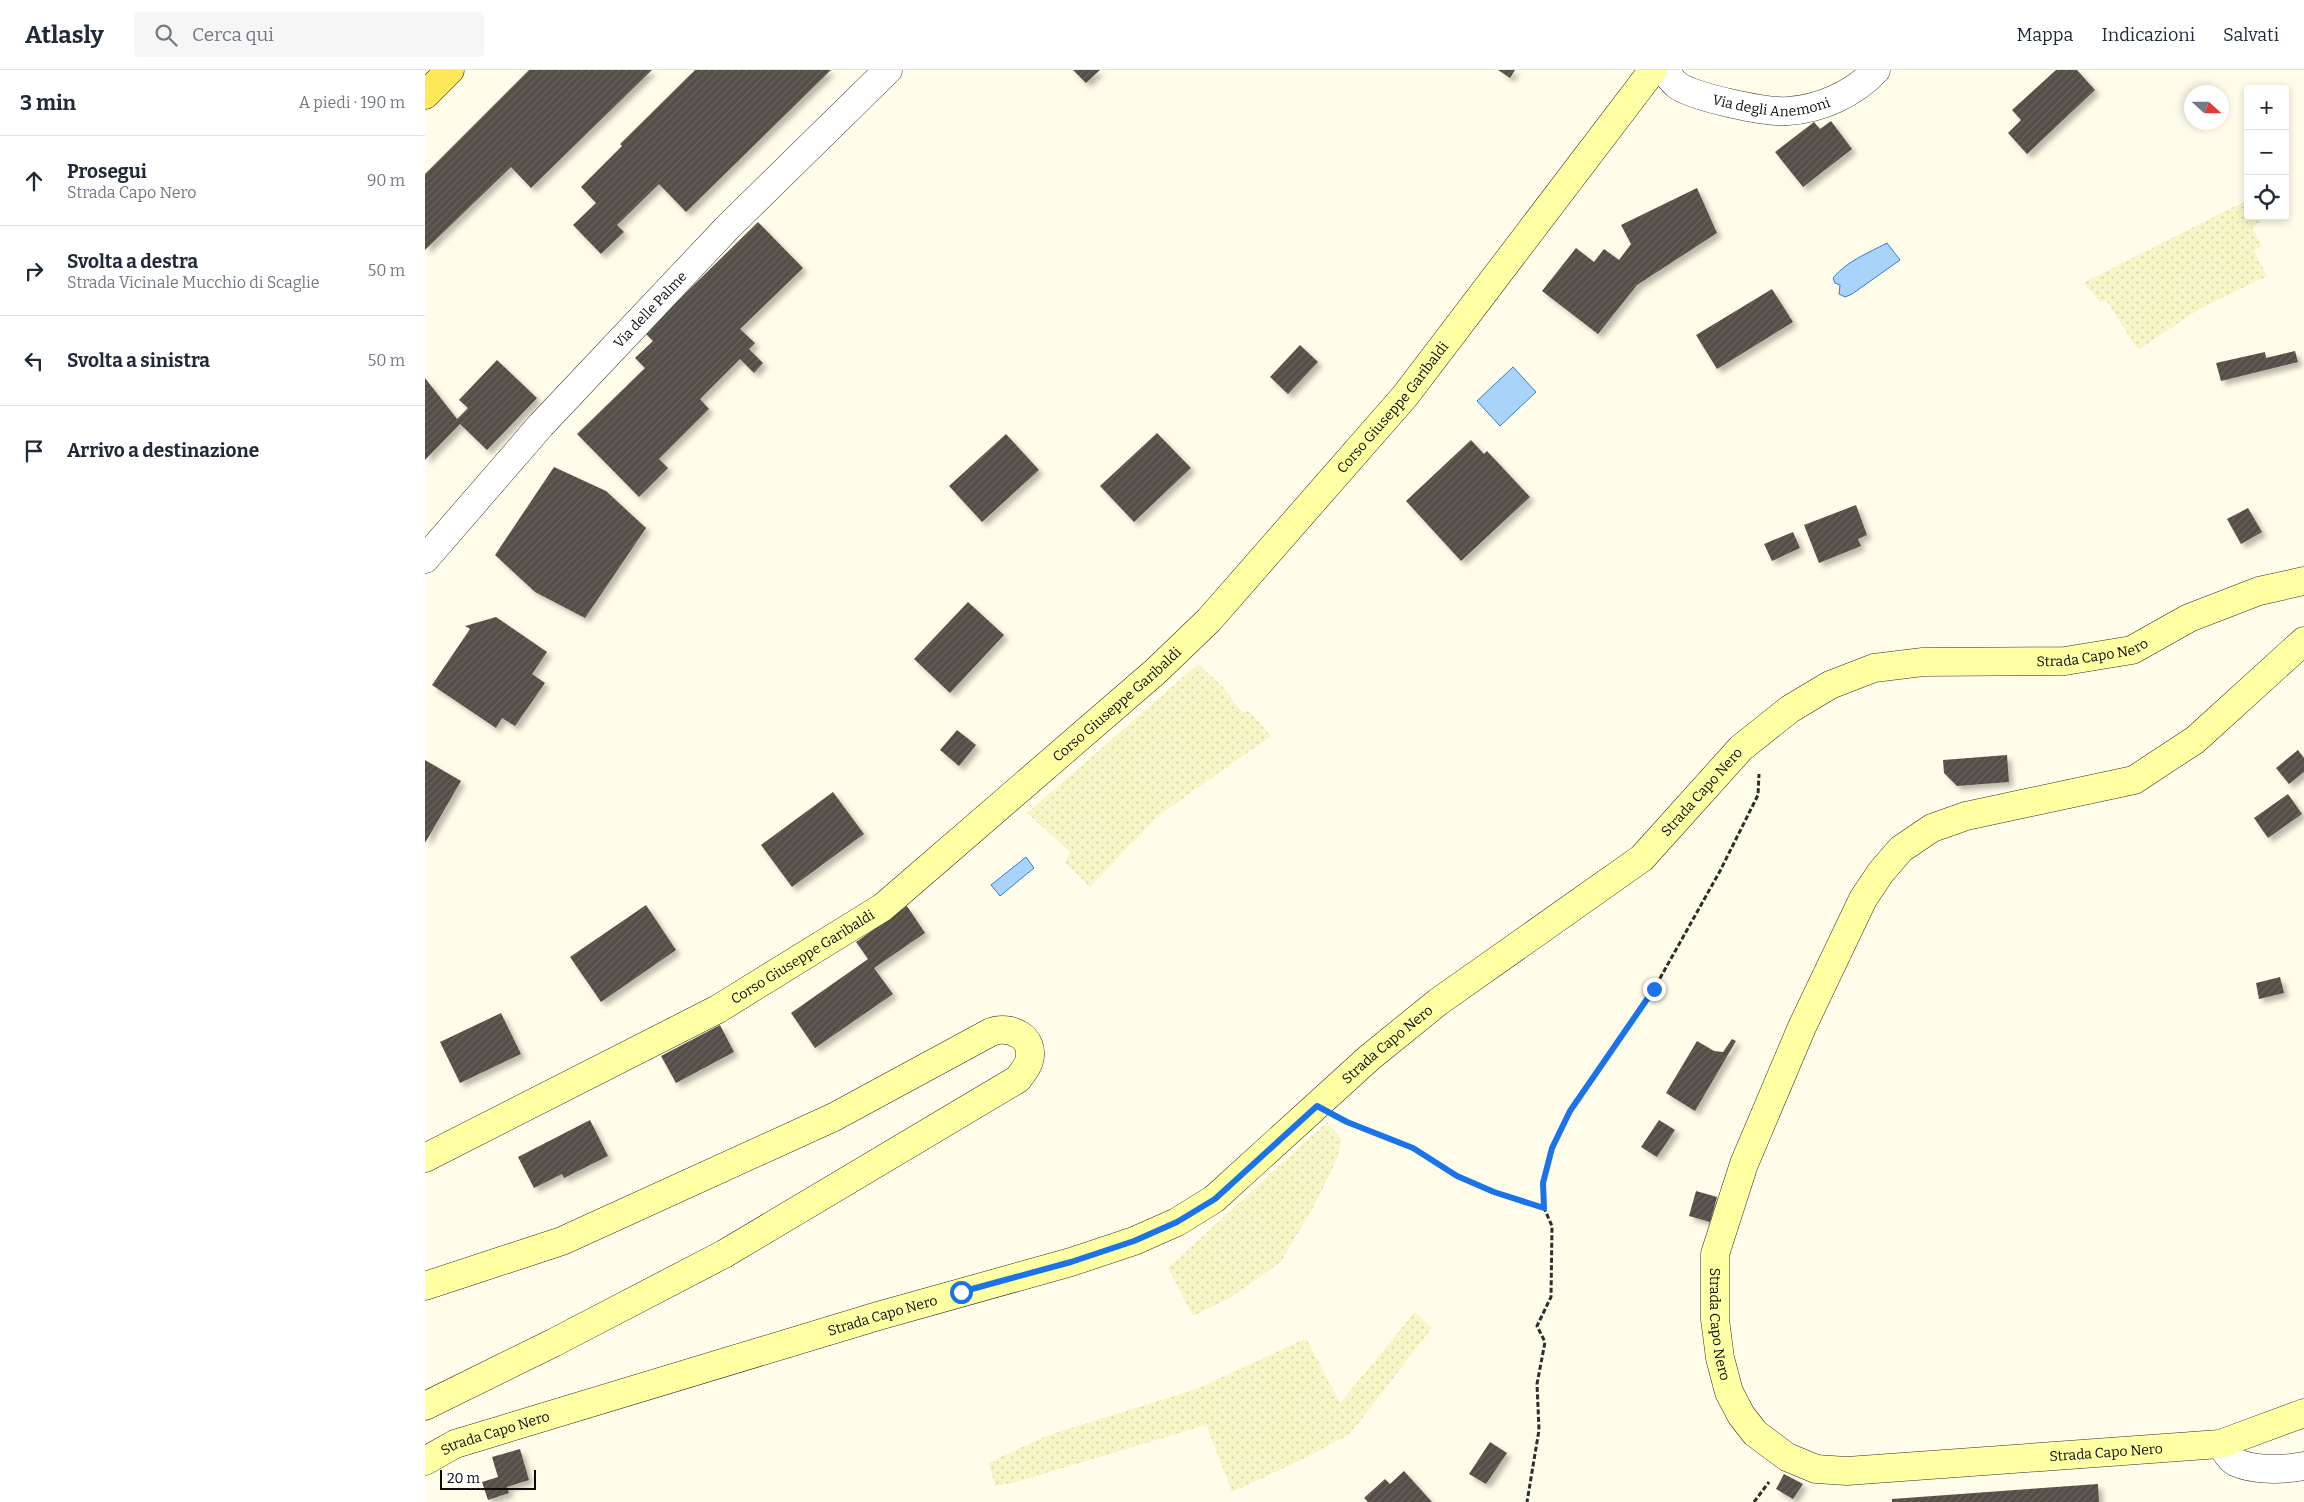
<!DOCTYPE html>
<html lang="it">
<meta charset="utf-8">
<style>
body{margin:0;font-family:Bitter,serif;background:#f6f6f7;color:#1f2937}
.controls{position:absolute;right:15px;top:15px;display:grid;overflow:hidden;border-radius:5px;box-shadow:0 2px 8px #0003}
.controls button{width:45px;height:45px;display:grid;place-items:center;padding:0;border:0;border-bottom:1px solid #e0e1e3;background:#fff;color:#1f2937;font:25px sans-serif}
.compass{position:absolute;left:1759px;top:15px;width:45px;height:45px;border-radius:50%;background:#fff;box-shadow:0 2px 8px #0003;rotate:111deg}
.scale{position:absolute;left:15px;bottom:12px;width:96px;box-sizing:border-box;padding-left:5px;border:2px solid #0b0b0b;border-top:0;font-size:14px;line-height:18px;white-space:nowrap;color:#0b0b0b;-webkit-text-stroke:4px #fff;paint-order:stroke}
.stop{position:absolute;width:15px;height:15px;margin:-11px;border:4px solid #1a73e8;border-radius:50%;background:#fff}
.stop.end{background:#1a73e8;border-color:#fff;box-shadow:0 1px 5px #0008}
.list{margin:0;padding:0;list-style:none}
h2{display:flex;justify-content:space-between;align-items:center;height:65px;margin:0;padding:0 20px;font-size:21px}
h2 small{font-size:16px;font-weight:400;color:#747a83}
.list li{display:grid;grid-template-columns:32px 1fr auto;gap:15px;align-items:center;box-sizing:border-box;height:90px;padding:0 20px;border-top:1px solid #e0e1e3}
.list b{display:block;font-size:19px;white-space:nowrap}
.list p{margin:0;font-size:16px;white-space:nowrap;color:#747a83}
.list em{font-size:16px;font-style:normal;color:#747a83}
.icon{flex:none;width:28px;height:28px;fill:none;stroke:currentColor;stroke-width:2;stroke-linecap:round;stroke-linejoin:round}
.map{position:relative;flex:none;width:1879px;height:1432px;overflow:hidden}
header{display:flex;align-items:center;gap:30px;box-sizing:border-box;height:70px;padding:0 25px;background:#fff;border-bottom:1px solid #e0e1e3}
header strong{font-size:24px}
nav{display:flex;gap:28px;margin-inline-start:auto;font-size:18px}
.search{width:350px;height:45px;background:#f6f6f7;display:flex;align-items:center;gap:12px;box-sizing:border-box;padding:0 18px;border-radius:5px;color:#747a83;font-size:19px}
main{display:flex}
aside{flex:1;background:#fff}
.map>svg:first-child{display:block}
.farmland{fill:url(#farmland-dots)}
.water{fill:#a9d3fb;stroke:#2a80d8}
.building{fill:url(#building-hatch);filter:url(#shadow)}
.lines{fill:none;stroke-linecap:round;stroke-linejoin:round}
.minor-casing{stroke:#3e3e3e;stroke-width:29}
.secondary-casing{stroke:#2d2d2d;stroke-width:29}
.primary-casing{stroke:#1c1c1c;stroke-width:29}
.path{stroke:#2d2d2d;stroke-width:3;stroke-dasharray:5 2.5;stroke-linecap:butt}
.minor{stroke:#fff;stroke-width:28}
.secondary{stroke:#ffffa4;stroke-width:28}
.primary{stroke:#ffe959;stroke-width:28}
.route{stroke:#1a73e8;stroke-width:6}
.labels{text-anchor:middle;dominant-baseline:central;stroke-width:5;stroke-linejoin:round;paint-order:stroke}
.street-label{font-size:14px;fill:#0b0b0b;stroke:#fff}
</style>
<header>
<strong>Atlasly</strong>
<div class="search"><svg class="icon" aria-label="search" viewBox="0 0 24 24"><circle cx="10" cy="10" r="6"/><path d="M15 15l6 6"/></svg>Cerca qui</div>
<nav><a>Mappa</a><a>Indicazioni</a><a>Salvati</a></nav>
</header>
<main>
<aside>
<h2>3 min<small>A piedi · 190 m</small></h2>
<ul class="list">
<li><svg class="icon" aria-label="ahead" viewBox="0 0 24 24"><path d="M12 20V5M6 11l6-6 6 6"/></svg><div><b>Prosegui</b><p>Strada Capo Nero</p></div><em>90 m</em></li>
<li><svg class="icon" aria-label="right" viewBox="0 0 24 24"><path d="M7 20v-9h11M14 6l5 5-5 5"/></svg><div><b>Svolta a destra</b><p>Strada Vicinale Mucchio di Scaglie</p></div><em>50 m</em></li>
<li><svg class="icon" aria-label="left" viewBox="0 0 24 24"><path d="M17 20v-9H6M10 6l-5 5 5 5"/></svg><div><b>Svolta a sinistra</b></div><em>50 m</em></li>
<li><svg class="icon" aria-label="arrive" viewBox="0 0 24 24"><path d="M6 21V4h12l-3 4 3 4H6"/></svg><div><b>Arrivo a destinazione</b></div></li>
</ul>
</aside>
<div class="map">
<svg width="1879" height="1432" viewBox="0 0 1879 1432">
<defs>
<pattern id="farmland-dots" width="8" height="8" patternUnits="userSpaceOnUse" patternTransform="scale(1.25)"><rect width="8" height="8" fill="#f6f7c7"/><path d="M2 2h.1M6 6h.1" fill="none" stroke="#d2d2aa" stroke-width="1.8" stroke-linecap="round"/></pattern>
<pattern id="building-hatch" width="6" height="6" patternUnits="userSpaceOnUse" patternTransform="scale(1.25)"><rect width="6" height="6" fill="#554e47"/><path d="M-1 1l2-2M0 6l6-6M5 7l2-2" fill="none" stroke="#68635d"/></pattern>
<filter id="shadow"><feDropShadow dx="4.5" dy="4.5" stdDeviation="2.5" flood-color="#0004"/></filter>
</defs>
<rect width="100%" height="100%" fill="#fffde9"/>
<g class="farmland">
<polygon points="1822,130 1823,146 1831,146 1835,152 1827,157 1837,176 1829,181 1842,206 1776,238 1713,280 1681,230 1675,232 1658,213"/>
<polygon points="773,594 796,615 817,642 824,641 846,666 733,746 665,817 640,792 645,782 602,743"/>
<polygon points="902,1052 916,1069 913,1087 890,1134 856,1192 805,1228 768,1246 743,1198"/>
<polygon points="990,1242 1007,1258 925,1364 878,1389 807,1422 781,1355 588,1413 570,1416 564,1393 621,1366 774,1318 881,1268 915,1333"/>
</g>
<g class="water">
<path d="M1462,173L1475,190L1427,224L1420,227L1414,224L1415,215L1410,213L1408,208C1422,191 1443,183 1462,173Z"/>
<polygon points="1088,297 1111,322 1075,356 1052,331"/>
<polygon points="601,787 609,798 575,826 566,815"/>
</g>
<g class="building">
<polygon points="104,0 227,0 106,118 86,97 0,180 0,104"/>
<polygon points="270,0 406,0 261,142 234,114 192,155 199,162 176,184 148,155 171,133 156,117 197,76 195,74"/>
<polygon points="648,0 675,0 661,13"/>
<polygon points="1073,0 1090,0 1085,8"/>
<polygon points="1631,0 1652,0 1670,20 1602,84 1583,63 1596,50 1587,40"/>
<polygon points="1406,51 1427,79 1378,117 1350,82 1389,52 1395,59"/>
<polygon points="1272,118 1292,163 1212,215 1173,264 1117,221 1151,178 1169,192 1179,179 1194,190 1206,174 1196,155"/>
<polygon points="333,152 378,198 315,259 330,273 324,279 338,293 329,303 315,289 275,329 284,339 234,389 243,398 214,427 152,364 220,298 210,288 228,271 220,263"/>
<polygon points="1347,219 1368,252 1292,299 1271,265"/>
<polygon points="875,275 893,292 863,324 845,307"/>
<polygon points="1870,281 1873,292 1796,311 1791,293 1840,282 1841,288"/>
<polygon points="72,290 112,328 62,380 35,354 0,390 0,308 32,349 43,338 34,330"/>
<polygon points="732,363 766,398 709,452 675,416"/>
<polygon points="581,364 614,400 557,452 524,416"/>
<polygon points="1046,370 1059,384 1062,381 1105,427 1036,491 981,431"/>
<polygon points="129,397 181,421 221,458 160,548 110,522 70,485"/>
<polygon points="1431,435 1442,465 1433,469 1436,476 1394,493 1379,455"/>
<polygon points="1823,438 1837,462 1816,474 1802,449"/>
<polygon points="1368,462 1375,478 1347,491 1339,474"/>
<polygon points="543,532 579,565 525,623 489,589"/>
<polygon points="71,547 122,582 107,604 120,613 90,656 77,648 71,658 7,615 45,559 40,556"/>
<polygon points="532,660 551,675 534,696 515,680"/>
<polygon points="1873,680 1879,688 1879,702 1864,714 1851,698"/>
<polygon points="1582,685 1584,712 1532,716 1519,703 1518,690"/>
<polygon points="0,690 36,711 0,773"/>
<polygon points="408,722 439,764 367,817 336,775"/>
<polygon points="1863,724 1877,744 1843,768 1829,748"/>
<polygon points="221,835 251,880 176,932 145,887"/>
<polygon points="482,836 500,863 449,898 468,924 390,978 366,943 443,889 431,872"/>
<polygon points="1855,907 1859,923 1834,929 1831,913"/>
<polygon points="76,943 96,984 35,1013 15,972"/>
<polygon points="295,955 309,982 251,1013 236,986"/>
<polygon points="1307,969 1311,971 1270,1041 1241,1023 1272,971 1289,981 1298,982"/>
<polygon points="165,1050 183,1086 139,1108 137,1104 109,1118 93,1087"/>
<polygon points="1234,1050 1250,1060 1232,1087 1216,1077"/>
<polygon points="1271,1121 1292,1127 1285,1152 1264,1146"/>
<polygon points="1065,1372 1082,1383 1061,1414 1044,1404"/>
<polygon points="95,1379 104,1410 82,1417 84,1423 63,1430 57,1412 73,1407 67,1387"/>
<polygon points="979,1401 1007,1432 943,1432 939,1428 960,1409 965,1414"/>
<polygon points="1359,1404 1378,1414 1368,1429 1351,1419"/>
<polygon points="1673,1414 1674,1432 1467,1432 1467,1429"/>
</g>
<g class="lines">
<g class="minor-casing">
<g id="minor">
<path id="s1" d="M1239,0C1243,5 1247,11 1252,15C1267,27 1342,43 1363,41C1395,39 1429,24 1451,0"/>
<path id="s2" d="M0,489L116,355L302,158L463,0"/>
<path d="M1795,1374C1799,1379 1804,1389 1810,1392C1830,1401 1858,1400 1879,1396"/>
</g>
</g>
<g class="secondary-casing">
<g id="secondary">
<path id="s3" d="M1879,571L1770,670L1709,710L1541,746L1507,758L1476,779L1456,802L1438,829L1377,957L1319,1094L1290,1184V1249L1295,1288L1304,1322L1316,1345L1330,1363L1362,1387L1391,1399L1422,1401L1795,1374L1879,1343"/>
<path id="s4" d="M0,1088L293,939L458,837L731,601L784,550L980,326L1228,0"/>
<path d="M0,1216L137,1171L409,1047L566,962C585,955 611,967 604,991C602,998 597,1003 593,1009L299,1184L128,1273L0,1336"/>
<path id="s5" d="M0,1391L30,1374L453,1246L646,1192L709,1171L752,1152L789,1129L944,988L1013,932L1217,788L1316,678L1365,639L1405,615L1449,598L1498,592L1640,591L1707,580L1764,548L1834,521L1879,511"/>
</g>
</g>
<g class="primary-casing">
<polyline id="primary" points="0,25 25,0"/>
</g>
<g class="path">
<polyline points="920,1050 988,1078 1032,1106 1069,1122 1119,1138 1127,1156 1126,1227 1112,1256 1120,1272 1112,1314 1114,1360 1102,1432"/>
<polyline points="1119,1138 1118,1113 1127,1078 1145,1041 1229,919 1295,801 1333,725 1334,704"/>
<polyline points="1329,1432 1344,1412"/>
</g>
<use href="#minor" class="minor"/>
<use href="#secondary" class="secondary"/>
<use href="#primary" class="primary"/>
</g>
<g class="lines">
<polyline class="route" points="536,1222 646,1192 709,1171 752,1152 790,1129 892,1036 922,1052 988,1078 1032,1106 1069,1122 1119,1138 1118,1113 1127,1078 1145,1041 1229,919"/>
</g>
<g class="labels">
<g class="street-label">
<text stroke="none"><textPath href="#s1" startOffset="118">Via degli Anemoni</textPath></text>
<text stroke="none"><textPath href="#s2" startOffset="336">Via delle Palme</textPath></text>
<text stroke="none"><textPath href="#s4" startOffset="1238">Corso Giuseppe Garibaldi</textPath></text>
<text stroke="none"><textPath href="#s5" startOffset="1906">Strada Capo Nero</textPath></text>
<text stroke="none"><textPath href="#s4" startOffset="832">Corso Giuseppe Garibaldi</textPath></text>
<text stroke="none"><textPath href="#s5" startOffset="1471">Strada Capo Nero</textPath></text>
<text stroke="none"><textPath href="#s4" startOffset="428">Corso Giuseppe Garibaldi</textPath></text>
<text stroke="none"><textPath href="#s5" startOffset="1066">Strada Capo Nero</textPath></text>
<text stroke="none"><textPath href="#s5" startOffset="481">Strada Capo Nero</textPath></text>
<text stroke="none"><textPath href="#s3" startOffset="984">Strada Capo Nero</textPath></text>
<text stroke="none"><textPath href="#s5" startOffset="76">Strada Capo Nero</textPath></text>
<text stroke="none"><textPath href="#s3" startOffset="1464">Strada Capo Nero</textPath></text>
</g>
</g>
</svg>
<div class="controls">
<button>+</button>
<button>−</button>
<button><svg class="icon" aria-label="locate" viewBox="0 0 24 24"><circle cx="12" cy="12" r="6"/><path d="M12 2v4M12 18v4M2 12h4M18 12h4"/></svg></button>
</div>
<svg class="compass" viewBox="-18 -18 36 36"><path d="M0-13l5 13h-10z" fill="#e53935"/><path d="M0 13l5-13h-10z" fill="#747a83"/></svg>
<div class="scale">20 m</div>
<div class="stop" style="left:536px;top:1222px"></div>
<div class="stop end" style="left:1229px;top:919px"></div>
</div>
</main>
